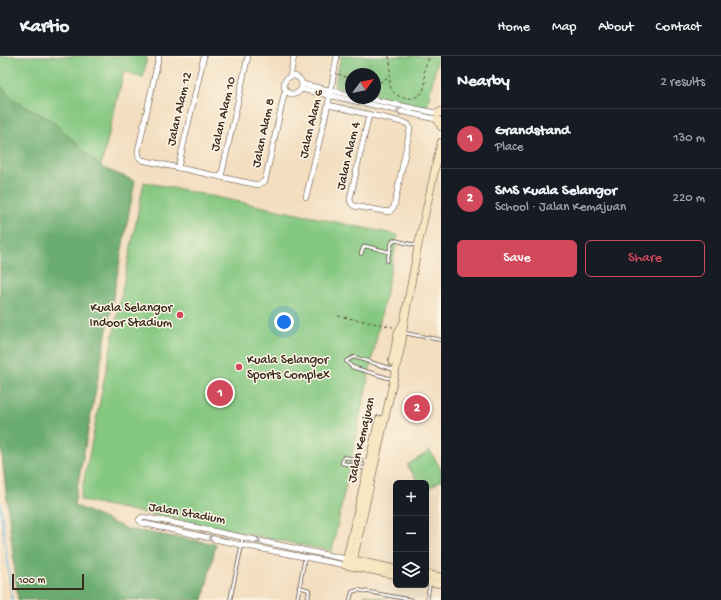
<!DOCTYPE html>
<meta charset="utf-8">
<style>
body{margin:0;font-family:"Gochi Hand",sans-serif;background:#20242c;color:#f1f3f6}
.controls{position:absolute;right:12px;bottom:12px;display:grid;overflow:hidden;border-radius:6px;box-shadow:0 4px 16px #0002}
.controls button{width:36px;height:36px;display:grid;place-items:center;padding:0;border:0;border-bottom:1px solid #363941;background:#171b24;color:#f1f3f6;font:20px sans-serif}
.compass{position:absolute;left:345px;top:12px;width:36px;height:36px;border-radius:50%;background:#171b24;box-shadow:0 4px 16px #0002;rotate:58deg}
.scale{position:absolute;left:12px;bottom:10px;width:72px;box-sizing:border-box;padding-left:4px;border:2px solid #3b2a1e;border-top:0;font-size:11px;line-height:14px;white-space:nowrap;color:#3b2a1e;-webkit-text-stroke:3px #fcf5e5;paint-order:stroke}
.you{position:absolute;left:284px;top:266px;width:14px;height:14px;margin:-10px;border:3px solid #fff;border-radius:50%;background:#1a73e8;box-shadow:0 0 0 6px #1a73e833}
.badge{display:grid;place-items:center;width:26px;height:26px;border-radius:50%;background:#d1495b;color:#fff;font-size:13px;font-weight:700}
.pin{position:absolute;translate:-50% -50%;border:2px solid #fff;box-shadow:0 1px 4px #0006}
.list{margin:0;padding:0;list-style:none}
h2{display:flex;justify-content:space-between;align-items:center;height:52px;margin:0;padding:0 16px;font-size:17px}
h2 small{font-size:13px;font-weight:400;color:#9ea1a6}
.list li{display:grid;grid-template-columns:26px 1fr auto;gap:12px;align-items:center;box-sizing:border-box;height:60px;padding:0 16px;border-top:1px solid #363941}
.list b{display:block;font-size:15px;white-space:nowrap}
.list p{margin:0;font-size:13px;white-space:nowrap;color:#9ea1a6}
.list em{font-size:13px;font-style:normal;color:#9ea1a6}
.actions{display:flex;gap:8px;padding:12px 16px}
.actions a{flex:1;padding:9px 0;border:1px solid #d1495b;border-radius:6px;text-align:center;font-size:14px;color:#d1495b}
.actions .main{background:#d1495b;color:#fff}
.icon{flex:none;width:22px;height:22px;fill:none;stroke:currentColor;stroke-width:2;stroke-linecap:round;stroke-linejoin:round}
.map{position:relative;flex:none;width:441px;height:544px;overflow:hidden}
header{display:flex;align-items:center;gap:24px;box-sizing:border-box;height:56px;padding:0 20px;background:#171b24;border-bottom:1px solid #363941}
header strong{font-size:19px}
nav{display:flex;gap:22px;margin-inline-start:auto;font-size:14px}
main{display:flex}
aside{flex:1;background:#171b24}
.map>svg:first-child{display:block}
.green{fill:#84c781;stroke:#607850}
.forest{fill:#6bac6f;stroke:#536b46}
.lines{fill:none;stroke-linecap:round;stroke-linejoin:round}
.stream{stroke:#65bae2;stroke-width:1.5}
.lane-casing{stroke:#574536;stroke-width:4}
.street-casing{stroke:#574536;stroke-width:6}
.secondary-casing{stroke:#574536;stroke-width:8}
.path{stroke:#574536;stroke-width:1;stroke-dasharray:3 3;stroke-linecap:butt}
.lane{stroke:#fff;stroke-width:2.5}
.street{stroke:#fff;stroke-width:5}
.secondary{stroke:#f8e7c3;stroke-width:7}
.oneway{stroke:#a79f9a}
.poi-dot{fill:#d1495b;stroke:#fcf5e5;stroke-width:1.5}
.labels{text-anchor:middle;dominant-baseline:central;stroke-width:3;stroke-linejoin:round;paint-order:stroke}
.street-label{font-size:13px;fill:#3b2a1e;stroke:#fcf5e5}
.poi-label{font-size:13px;fill:#3b2a1e;stroke:#fcf5e5;text-anchor:end}
</style>
<header>
<strong>Kartio</strong>
<nav><a>Home</a><a>Map</a><a>About</a><a>Contact</a></nav>
</header>
<main>
<div class="map">
<svg width="441" height="544" viewBox="0 0 441 544">
<rect width="100%" height="100%" fill="#fcf5e5"/>
<filter id="ink" filterUnits="userSpaceOnUse"><feTurbulence type="fractalNoise" baseFrequency=".025" numOctaves="2"/><feDisplacementMap in="SourceGraphic" scale="8" xChannelSelector="R" yChannelSelector="G"/><feConvolveMatrix kernelMatrix="1 2 1 2 8 2 1 2 1" color-interpolation-filters="sRGB"/></filter>
<filter id="wash" filterUnits="userSpaceOnUse"><feTurbulence type="fractalNoise" baseFrequency=".012" numOctaves="4" result="noise"/><feDisplacementMap in="SourceGraphic" scale="16" xChannelSelector="R" yChannelSelector="G"/><feGaussianBlur stdDeviation="0.9" result="paint"/><feColorMatrix in="noise" values="0 0 0 0 0 0 0 0 0 0 0 0 0 0 0 0 0 1.4 0 .05"/><feComposite in="paint" operator="in"/></filter>
<g filter="url(#wash)">
<rect width="100%" height="100%" fill="#f3dec0"/>
<g class="green">
<polygon points="0,0 147,0 143,22 124,15 101,111 51,64 15,45 0,29"/>
<polygon points="341,0 438,0 427,52 375,41 375,18 351,18 351,36 334,32"/>
<polygon points="144,126 398,179 332,495 80,444"/>
<polygon points="430,395 441,413 441,424 426,434 426,427 419,427 407,409"/>
<polygon points="365,539 388,544 364,544"/>
</g>
<polygon class="forest" points="0,29 15,45 51,64 101,111 135,125 74,449 127,473 216,488 203,544 18,544 0,382"/>
<g class="lines">
<polyline class="stream" points="0,447 12,544"/>
</g>
</g>
<g filter="url(#ink)">
<g class="lines">
<g class="lane-casing">
<g id="lane">
<polyline points="361,198 363,192 365,190 389,196"/>
<polyline points="387,205 392,186 394,184 418,190"/>
<polyline points="404,277 441,284"/>
<polyline points="392,322 388,322 352,311 346,305 354,301 395,314"/>
<polyline points="367,413 342,407 344,401 369,406"/>
<polyline points="299,531 309,534 308,544"/>
<polyline points="230,544 242,489 242,482"/>
<polyline points="297,544 305,501"/>
<polyline points="350,544 352,536 358,534 412,544"/>
<polyline points="427,544 430,526"/>
</g>
</g>
<g class="street-casing">
<g id="street">
<polyline points="159,0 138,95 139,101 142,104 258,129 265,125 284,39 286,35"/>
<circle cx="293" cy="29" r="9"/>
<polyline points="290,21 294,0"/>
<polyline points="302,28 351,39"/>
<polyline points="301,33 440,64"/>
<polyline points="366,42 440,58"/>
<polyline points="328,49 406,67 409,69 410,73 394,151 389,156 354,150 351,147 350,143 369,59"/>
<polyline points="178,112 204,0"/>
<polyline points="221,121 248,0"/>
<polyline points="306,141 328,49 337,0"/>
<polyline points="139,464 142,461 170,466 346,503"/>
<polyline points="139,464 142,467 242,489 345,509"/>
</g>
</g>
<g class="secondary-casing">
<g id="secondary">
<polyline points="438,57 441,55"/>
<polyline points="437,63 441,71"/>
<polyline points="392,306 398,276 404,266"/>
<polyline points="379,363 345,509 396,519"/>
<polyline points="349,503 396,513"/>
<polyline points="352,510 402,286 404,266 418,190 441,86"/>
<polyline points="426,518 441,521"/>
<polyline points="426,525 441,528"/>
</g>
</g>
<g class="path">
<path d="M389,0C394,16 380,38 406,42C413,43 418,41 423,36L425,27L424,13L430,0"/>
<polyline points="338,18 351,23"/>
<polyline points="375,30 388,21"/>
<polyline points="338,260 393,271"/>
</g>
<use href="#lane" class="lane"/>
<use href="#street" class="street"/>
<use href="#secondary" class="secondary"/>
</g>
<defs><path id="oneway-chevron" d="M-2-3.5L2.5 0L-2 3.5" fill="none" stroke-width="1.6" stroke-linecap="round" stroke-linejoin="round"/></defs>
<g class="oneway">
<use href="#oneway-chevron" transform="translate(399 55) rotate(-167)"/>
<use href="#oneway-chevron" transform="translate(211 482) rotate(-168)"/>
<use href="#oneway-chevron" transform="translate(258 485) rotate(12)"/>
</g>
</g>
<g class="poi-dot">
<circle cx="180" cy="259" r="4"/>
<circle cx="239" cy="311" r="4"/>
</g>
<g class="labels">
<g class="street-label">
<text transform="translate(180 53) rotate(-77)">Jalan Alam 12</text>
<text transform="translate(224 58) rotate(-77)">Jalan Alam 10</text>
<text transform="translate(312 68) rotate(-77)">Jalan Alam 6</text>
<text transform="translate(264 77) rotate(-78)">Jalan Alam 8</text>
<text transform="translate(349 100) rotate(-77)">Jalan Alam 4</text>
<text transform="translate(362 384) rotate(-77)">Jalan Kemajuan</text>
<text transform="translate(187 458) rotate(10)">Jalan Stadium</text>
</g>
<g class="poi-label">
<text x="172" y="252">Kuala Selangor<tspan x="172" dy="15">Indoor Stadium</tspan></text>
<text x="247" y="304" text-anchor="start">Kuala Selangor<tspan x="247" dy="15">Sports Complex</tspan></text>
</g>
</g>
</svg>
<div class="controls">
<button>+</button>
<button>−</button>
<button><svg class="icon" aria-label="layers" viewBox="0 0 24 24"><path d="M12 4l9 5-9 5-9-5zM3 14l9 5 9-5"/></svg></button>
</div>
<svg class="compass" viewBox="-18 -18 36 36"><path d="M0-13l5 13h-10z" fill="#e53935"/><path d="M0 13l5-13h-10z" fill="#9ea1a6"/></svg>
<div class="scale">100 m</div>
<div class="you"></div>
<div class="pin badge" style="left:220px;top:337px">1</div>
<div class="pin badge" style="left:417px;top:352px">2</div>
</div>
<aside>
<h2>Nearby<small>2 results</small></h2>
<ul class="list">
<li><span class="badge">1</span><div><b>Grandstand</b><p>Place</p></div><em>130 m</em></li>
<li><span class="badge">2</span><div><b>SMS Kuala Selangor</b><p>School · Jalan Kemajuan</p></div><em>220 m</em></li>
</ul>
<div class="actions"><a class="main">Save</a><a>Share</a></div>
</aside>
</main>
